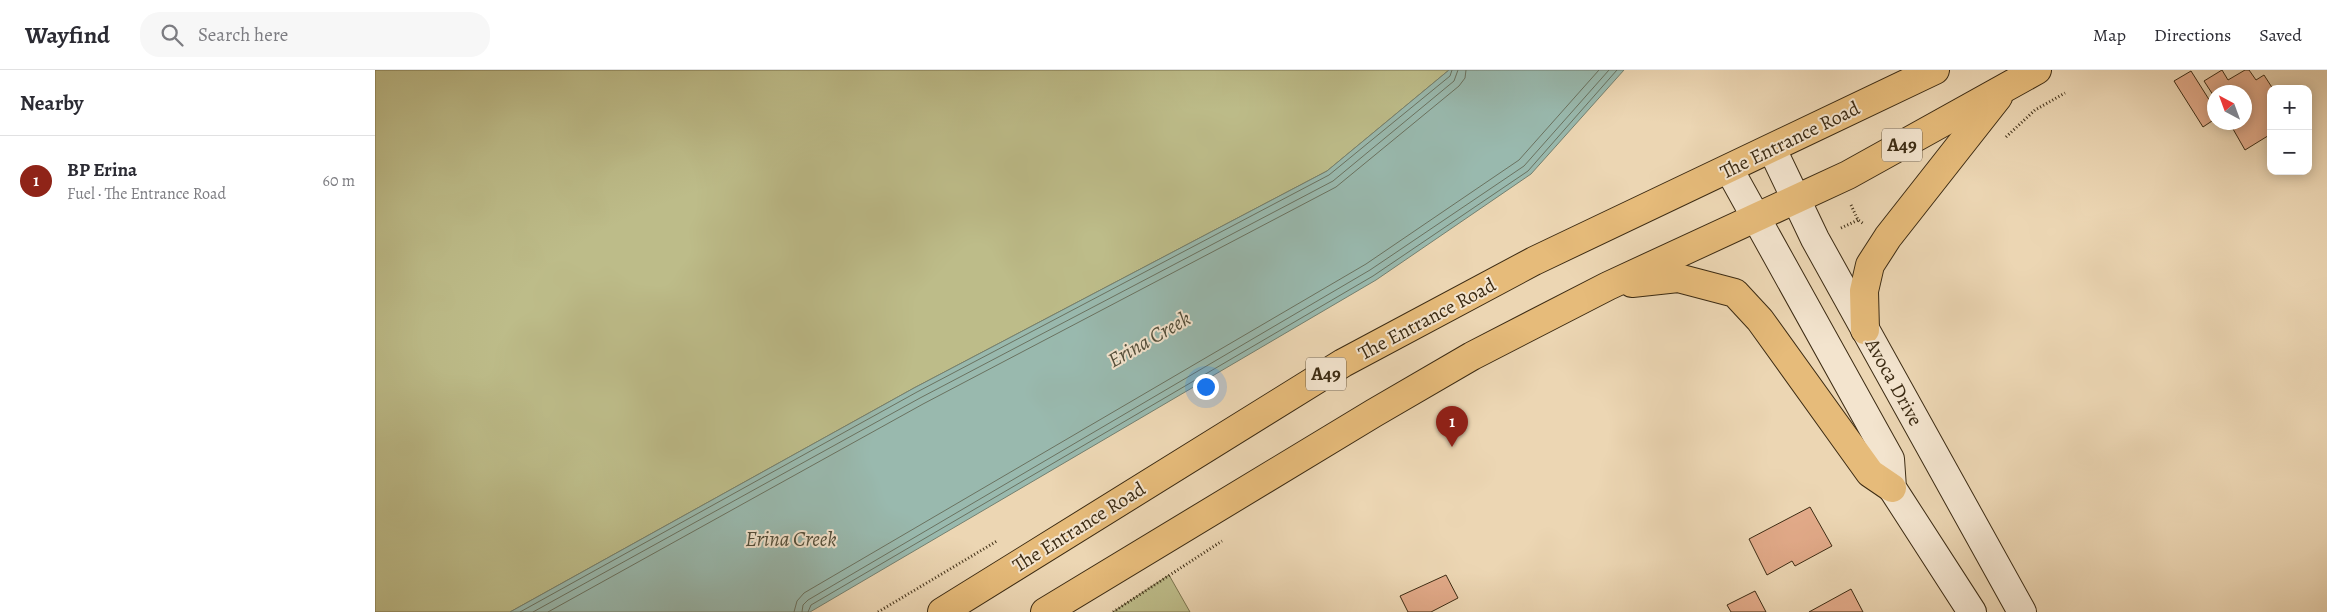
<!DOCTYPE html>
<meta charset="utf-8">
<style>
body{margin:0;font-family:Alegreya,serif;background:#f7f7f7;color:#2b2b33}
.controls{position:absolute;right:15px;top:15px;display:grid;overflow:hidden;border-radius:10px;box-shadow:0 2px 12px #0003}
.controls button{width:45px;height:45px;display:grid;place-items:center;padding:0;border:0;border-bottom:1px solid #e1e1e2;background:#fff;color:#2b2b33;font:25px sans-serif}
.compass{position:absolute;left:1832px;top:15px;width:45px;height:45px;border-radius:50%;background:#fff;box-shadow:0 2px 12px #0003;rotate:319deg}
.you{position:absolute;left:830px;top:316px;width:18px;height:18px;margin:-12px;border:4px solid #fff;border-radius:50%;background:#1a73e8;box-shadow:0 0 0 8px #1a73e833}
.badge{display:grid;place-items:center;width:32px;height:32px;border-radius:50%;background:#8f2418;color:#fff;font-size:16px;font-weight:700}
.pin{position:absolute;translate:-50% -41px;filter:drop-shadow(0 1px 2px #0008)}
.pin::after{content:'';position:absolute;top:26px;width:18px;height:15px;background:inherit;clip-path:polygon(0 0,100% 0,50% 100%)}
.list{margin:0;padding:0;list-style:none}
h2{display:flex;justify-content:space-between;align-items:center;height:65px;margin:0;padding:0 20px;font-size:21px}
h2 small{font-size:16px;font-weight:400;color:#7c7c81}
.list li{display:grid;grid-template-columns:32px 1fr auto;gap:15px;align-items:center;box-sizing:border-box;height:90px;padding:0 20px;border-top:1px solid #e1e1e2}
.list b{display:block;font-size:19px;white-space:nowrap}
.list p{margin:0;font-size:16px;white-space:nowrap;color:#7c7c81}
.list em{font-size:16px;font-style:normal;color:#7c7c81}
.icon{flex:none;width:28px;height:28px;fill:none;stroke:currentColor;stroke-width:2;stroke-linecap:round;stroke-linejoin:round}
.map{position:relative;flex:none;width:1952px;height:542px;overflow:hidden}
header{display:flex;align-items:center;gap:30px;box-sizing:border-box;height:70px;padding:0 25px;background:#fff;border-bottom:1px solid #e1e1e2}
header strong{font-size:24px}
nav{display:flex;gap:28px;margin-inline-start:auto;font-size:18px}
.search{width:350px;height:45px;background:#f7f7f7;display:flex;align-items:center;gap:12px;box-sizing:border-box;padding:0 18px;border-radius:20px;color:#7c7c81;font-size:19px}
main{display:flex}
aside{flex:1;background:#fff}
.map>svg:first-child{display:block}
.green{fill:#bdbc89;stroke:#7c744e}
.water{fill:#99b9ae;stroke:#748070}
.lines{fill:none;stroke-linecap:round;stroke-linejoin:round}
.shore{stroke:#6a7260;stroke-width:1}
.building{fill:#e2aa89;stroke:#3c2b13}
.secondary-casing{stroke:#3c2b13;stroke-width:30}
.highway-casing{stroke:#3c2b13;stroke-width:30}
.path{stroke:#3c2b13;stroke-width:3;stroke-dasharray:1 2.5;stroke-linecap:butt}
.secondary{stroke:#f3e4ce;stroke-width:28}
.highway{stroke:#e6bb7a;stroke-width:28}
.labels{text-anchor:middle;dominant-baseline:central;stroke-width:4;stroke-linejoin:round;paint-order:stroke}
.shield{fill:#f3e4ce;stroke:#73624b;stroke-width:1}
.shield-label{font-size:19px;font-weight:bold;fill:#3c2b13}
.street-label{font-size:20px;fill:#3c2b13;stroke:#f3e4ce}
.water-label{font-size:21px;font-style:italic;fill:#534e3a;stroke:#f3e4ce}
</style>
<header>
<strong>Wayfind</strong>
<div class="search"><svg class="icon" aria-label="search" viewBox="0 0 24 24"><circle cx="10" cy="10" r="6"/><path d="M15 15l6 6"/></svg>Search here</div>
<nav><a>Map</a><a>Directions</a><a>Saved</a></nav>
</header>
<main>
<aside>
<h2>Nearby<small></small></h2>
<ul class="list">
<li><span class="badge">1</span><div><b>BP Erina</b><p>Fuel · The Entrance Road</p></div><em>60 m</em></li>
</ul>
</aside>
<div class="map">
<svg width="1952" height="542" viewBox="0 0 1952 542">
<rect width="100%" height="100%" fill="#ecd6b3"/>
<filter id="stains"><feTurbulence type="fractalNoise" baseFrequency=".004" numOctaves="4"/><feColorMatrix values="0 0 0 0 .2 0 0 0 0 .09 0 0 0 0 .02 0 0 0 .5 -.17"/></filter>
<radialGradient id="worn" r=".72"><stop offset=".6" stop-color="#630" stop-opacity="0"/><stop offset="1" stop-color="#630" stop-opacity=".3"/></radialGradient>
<g class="green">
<polygon points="0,0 1074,0 952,101 539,318 135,542 0,542"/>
<polygon points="794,505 815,542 738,542"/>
</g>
<polygon class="water" points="1074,0 1249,0 1156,104 1001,210 435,542 135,542 539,318 952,101"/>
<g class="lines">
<g class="shore">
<polyline points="145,542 542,322 954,105 1075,6 1077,0"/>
<polyline points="158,542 545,328 958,111 1079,11 1083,0"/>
<polyline points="173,542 548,334 961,117 1084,16 1090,8 1091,0"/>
<polyline points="419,542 422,531 429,523 991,194 1144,90 1224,0"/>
<polyline points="427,542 428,535 433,530 995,200 1149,96 1234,0"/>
<polyline points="433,542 436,535 998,206 1153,101 1242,0"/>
</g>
</g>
<g class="building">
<polygon points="1847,0 1853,10 1870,0 1874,0 1881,10 1889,5 1898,19 1896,19 1896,64 1870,80 1854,52 1870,52 1870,22 1840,22 1840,28 1829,11"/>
<polygon points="1816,1 1840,39 1840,49 1828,57 1799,11"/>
<polygon points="1435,437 1457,476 1420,496 1417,491 1392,505 1374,469"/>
<polygon points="1071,505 1083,528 1056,542 1033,542 1025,526"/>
<polygon points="1476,519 1488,542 1434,542"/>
<polygon points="1380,521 1391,542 1356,542 1352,535"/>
</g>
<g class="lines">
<g class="secondary-casing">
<g id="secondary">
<polyline points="1397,79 1440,169 1647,542"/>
<polyline points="1354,99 1515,389 1517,418 1597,542"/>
</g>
</g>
<g class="highway-casing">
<g id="highway">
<polyline points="1257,213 1303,208 1360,223 1385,250 1495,403 1517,418"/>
<polyline points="1490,260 1489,221 1495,195 1513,167 1623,27"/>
<polyline points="567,542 968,293 1159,191 1560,0"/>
<polyline points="670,542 999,343 1097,286 1233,216 1473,105 1662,0"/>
</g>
</g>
<g class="path">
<polyline points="1631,67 1660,40 1690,23"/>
<polyline points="1476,135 1483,150 1489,154"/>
<polyline points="1466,158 1483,150"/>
<polyline points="503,542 622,471"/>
<polyline points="738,542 847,471"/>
</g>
<use href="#secondary" class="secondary"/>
<use href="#highway" class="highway"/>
</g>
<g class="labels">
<g class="shield">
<rect x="1507" y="58.5" width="40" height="33" rx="4"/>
<rect x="931" y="287.5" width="40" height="33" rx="4"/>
</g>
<g class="shield-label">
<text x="1527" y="75">A49</text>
<text x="951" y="304">A49</text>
</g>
<g class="street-label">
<text transform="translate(1415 70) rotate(-26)">The Entrance Road</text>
<text transform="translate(1052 249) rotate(-28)">The Entrance Road</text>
<text transform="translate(1519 312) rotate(61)">Avoca Drive</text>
<text transform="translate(704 457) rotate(-32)">The Entrance Road</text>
</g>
<g class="water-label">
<text transform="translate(774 269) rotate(-30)">Erina Creek</text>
<text x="416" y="469">Erina Creek</text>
</g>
</g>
<rect width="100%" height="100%" filter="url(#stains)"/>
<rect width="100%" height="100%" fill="url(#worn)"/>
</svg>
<div class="controls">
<button>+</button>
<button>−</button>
</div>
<svg class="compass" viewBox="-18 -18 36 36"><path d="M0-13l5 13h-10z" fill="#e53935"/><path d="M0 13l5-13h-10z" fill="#7c7c81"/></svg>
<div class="you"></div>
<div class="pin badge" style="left:1077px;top:377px">1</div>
</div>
</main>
